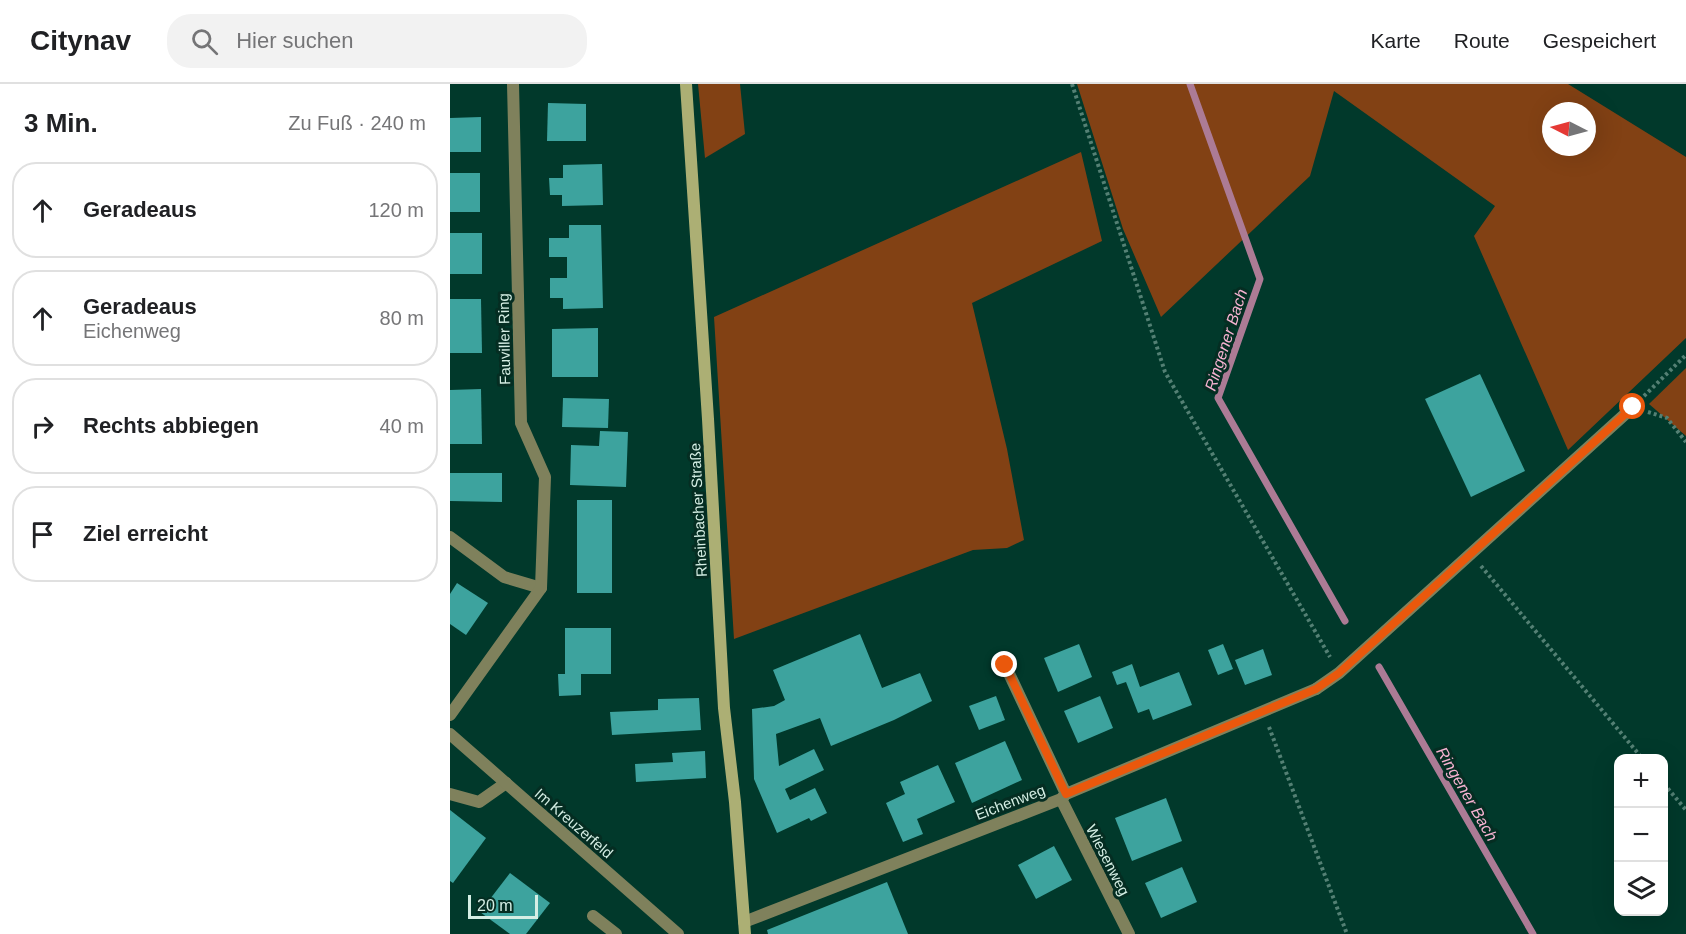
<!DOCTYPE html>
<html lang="de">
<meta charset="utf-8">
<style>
body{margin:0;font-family:Helvetica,sans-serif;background:#f2f2f2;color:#202124}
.controls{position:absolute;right:18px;bottom:18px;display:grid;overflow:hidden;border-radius:12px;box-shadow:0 6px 24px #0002}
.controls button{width:54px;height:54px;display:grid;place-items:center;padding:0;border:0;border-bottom:2px solid #e0e0e0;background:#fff;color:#202124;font:30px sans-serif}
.compass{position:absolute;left:1092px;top:18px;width:54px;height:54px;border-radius:50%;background:#fff;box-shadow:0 6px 24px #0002;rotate:276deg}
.scale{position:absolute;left:18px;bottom:15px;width:70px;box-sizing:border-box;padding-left:6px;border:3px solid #d5eee4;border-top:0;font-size:16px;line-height:21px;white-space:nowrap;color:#d5eee4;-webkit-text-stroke:4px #052d22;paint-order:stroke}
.stop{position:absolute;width:18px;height:18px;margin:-14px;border:4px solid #ea580c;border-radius:50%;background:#fff}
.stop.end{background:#ea580c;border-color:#fff;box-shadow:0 2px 6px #0008}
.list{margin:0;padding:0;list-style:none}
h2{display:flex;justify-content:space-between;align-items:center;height:78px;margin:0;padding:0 24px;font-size:26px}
h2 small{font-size:20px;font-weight:400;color:#757577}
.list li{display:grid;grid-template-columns:39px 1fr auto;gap:18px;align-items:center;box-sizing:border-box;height:96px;margin:0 12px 12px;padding:0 12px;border:2px solid #e0e0e0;border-radius:24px}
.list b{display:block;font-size:22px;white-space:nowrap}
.list p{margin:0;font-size:20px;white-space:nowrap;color:#757577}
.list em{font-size:20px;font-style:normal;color:#757577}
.icon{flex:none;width:33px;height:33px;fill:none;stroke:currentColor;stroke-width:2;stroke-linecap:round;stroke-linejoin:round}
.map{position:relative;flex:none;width:1236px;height:850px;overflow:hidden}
header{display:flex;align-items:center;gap:36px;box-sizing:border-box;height:84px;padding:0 30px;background:#fff;border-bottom:2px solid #e0e0e0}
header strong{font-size:28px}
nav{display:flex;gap:33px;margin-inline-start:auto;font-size:21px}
.search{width:420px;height:54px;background:#f2f2f2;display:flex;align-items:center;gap:15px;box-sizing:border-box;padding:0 21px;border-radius:24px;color:#757577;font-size:22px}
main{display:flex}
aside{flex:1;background:#fff}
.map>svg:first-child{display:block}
.green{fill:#824114;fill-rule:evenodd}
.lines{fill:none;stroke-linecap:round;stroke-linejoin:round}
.stream{stroke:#ac7b95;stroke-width:7}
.building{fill:#3da39e}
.path{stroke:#548074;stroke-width:4;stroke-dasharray:3 3;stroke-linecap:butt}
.service{stroke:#7f815c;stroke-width:12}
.minor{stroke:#7f815c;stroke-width:12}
.secondary{stroke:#acaf74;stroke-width:12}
.route{stroke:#ea580c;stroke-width:8}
.labels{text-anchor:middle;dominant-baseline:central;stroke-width:6;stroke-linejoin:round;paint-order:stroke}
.street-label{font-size:15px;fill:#d5eee4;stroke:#052d22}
.water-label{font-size:16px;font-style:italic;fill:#f7b3d2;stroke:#052d22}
</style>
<header>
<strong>Citynav</strong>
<div class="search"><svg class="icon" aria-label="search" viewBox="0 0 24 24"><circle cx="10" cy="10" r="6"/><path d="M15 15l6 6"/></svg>Hier suchen</div>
<nav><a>Karte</a><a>Route</a><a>Gespeichert</a></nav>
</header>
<main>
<aside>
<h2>3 Min.<small>Zu Fuß · 240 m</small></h2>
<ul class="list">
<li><svg class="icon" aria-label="ahead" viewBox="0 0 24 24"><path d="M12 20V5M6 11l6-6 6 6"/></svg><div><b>Geradeaus</b></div><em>120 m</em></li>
<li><svg class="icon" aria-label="ahead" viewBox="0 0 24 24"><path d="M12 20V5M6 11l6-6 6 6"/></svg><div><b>Geradeaus</b><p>Eichenweg</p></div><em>80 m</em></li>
<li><svg class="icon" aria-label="right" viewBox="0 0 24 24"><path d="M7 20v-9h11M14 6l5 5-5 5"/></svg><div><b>Rechts abbiegen</b></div><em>40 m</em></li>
<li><svg class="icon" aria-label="arrive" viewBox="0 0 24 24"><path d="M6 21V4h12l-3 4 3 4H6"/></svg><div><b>Ziel erreicht</b></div></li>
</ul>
</aside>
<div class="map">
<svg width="1236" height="850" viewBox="0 0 1236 850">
<rect width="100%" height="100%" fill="#01392b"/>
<g class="green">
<polygon points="248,0 290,0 295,50 255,74"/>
<path d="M627,0H1118L1236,73V254L1118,366L1024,152L1045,122L884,7L860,92L711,233L673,145ZM1101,27H1137V63H1101Z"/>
<polygon points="631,68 652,157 522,219 557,365 574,456 557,464 523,466 284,555 264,233"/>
<polygon points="1236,284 1236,352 1199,320"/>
</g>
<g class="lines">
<g class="stream">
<polyline points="740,0 810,195 768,314 895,537"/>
<polyline points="929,583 1083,850"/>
</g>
</g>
<g class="building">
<polygon points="98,19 136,20 136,57 97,57"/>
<polygon points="31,33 31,68 0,68 0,34"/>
<polygon points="152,80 153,121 112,122 112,111 100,111 99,94 113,94 113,81"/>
<rect x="0" y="89" width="30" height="39"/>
<polygon points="119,141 151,141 153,224 113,225 113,214 100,214 100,194 117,194 117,173 99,173 99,154 119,154"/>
<rect x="0" y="149" width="32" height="41"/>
<polygon points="0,215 31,215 32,269 0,269"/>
<polygon points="148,244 148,293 102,293 102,245"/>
<polygon points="1030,290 1075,387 1021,413 975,315"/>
<polygon points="31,305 32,360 0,360 0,306"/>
<polygon points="113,314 159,315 158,344 112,343"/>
<polygon points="150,347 178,348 176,403 120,401 121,361 149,362"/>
<polygon points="0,389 52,389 52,418 0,417"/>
<rect x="127" y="416" width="35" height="93"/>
<polygon points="7,499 38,519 16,551 0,540 0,510"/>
<polygon points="115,544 161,544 161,590 131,590 131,611 109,612 108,590 115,590"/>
<polygon points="410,550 432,604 470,589 482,617 444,636 381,662 370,634 326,650 329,682 364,665 374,686 335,705 340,716 365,704 377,729 361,737 359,734 327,749 304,695 302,625 324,622 335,616 323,586"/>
<polygon points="629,560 642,593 608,608 594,574"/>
<polygon points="773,560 783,585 768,591 758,566"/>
<polygon points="813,565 822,591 795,601 785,576"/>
<polygon points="682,580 690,603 729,588 742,621 703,636 699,625 688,629 676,598 667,601 662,588"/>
<polygon points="546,612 555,636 529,646 519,622"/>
<polygon points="650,612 663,644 628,659 614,627"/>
<polygon points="249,614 251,646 162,651 160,628 208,626 208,615"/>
<polygon points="555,657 572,696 522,719 505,679"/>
<polygon points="255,667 256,694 186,698 185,680 223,678 222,669"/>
<polygon points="488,681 505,718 467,735 473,750 453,758 436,719 455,710 450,698"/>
<polygon points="716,714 732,757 682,777 665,734"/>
<polygon points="0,726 36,754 3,799 0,797"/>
<polygon points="604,762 622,796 586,815 568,781"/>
<polygon points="732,783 747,818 711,834 695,799"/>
<polygon points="60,789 100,819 76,850 60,850 30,828"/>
<polygon points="437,798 458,850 318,850 317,846"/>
</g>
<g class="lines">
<g class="path">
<polyline points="622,0 715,288 880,573"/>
<polyline points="1194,312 1236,271"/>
<polyline points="1198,328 1217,334 1236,358"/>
<polyline points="1031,482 1192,674"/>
<polyline points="819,643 897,850"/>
<polyline points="1214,700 1236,726"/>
</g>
<g class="service">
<polyline points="555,581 616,710"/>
<polyline points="866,605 889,589 1183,323"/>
<polyline points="0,710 29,718 56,699"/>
</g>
<g class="minor">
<polyline points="0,453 54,493 91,504"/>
<polyline points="0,631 91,504 95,393 71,339 63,0"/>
<polyline points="0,650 228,850"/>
<polyline points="611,715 679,850"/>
<polyline points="143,832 166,850"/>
<polyline points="294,838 611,715 616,710 866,605"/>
</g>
<polyline class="secondary" points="236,0 258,335 274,624 285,718 295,850"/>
</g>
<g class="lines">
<polyline class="route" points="555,581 616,710 866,605 889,589 1183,323"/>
</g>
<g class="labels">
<g class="street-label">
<text transform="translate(54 255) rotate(-91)">Fauviller Ring</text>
<text transform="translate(248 426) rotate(-93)">Rheinbacher Straße</text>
<text transform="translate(560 718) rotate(-21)">Eichenweg</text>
<text transform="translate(124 739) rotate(41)">Im Kreuzerfeld</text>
<text transform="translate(658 776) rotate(63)">Wiesenweg</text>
</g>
<g class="water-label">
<text transform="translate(776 256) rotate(-72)">Ringener Bach</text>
<text transform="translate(1017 710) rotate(60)">Ringener Bach</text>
</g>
</g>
</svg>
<div class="controls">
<button>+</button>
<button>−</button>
<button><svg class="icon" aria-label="layers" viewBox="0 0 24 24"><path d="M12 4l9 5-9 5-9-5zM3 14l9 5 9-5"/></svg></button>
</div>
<svg class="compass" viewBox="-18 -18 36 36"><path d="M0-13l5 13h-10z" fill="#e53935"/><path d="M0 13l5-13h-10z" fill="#757577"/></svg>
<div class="scale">20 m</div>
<div class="stop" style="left:1183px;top:323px"></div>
<div class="stop end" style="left:555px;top:581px"></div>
</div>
</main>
